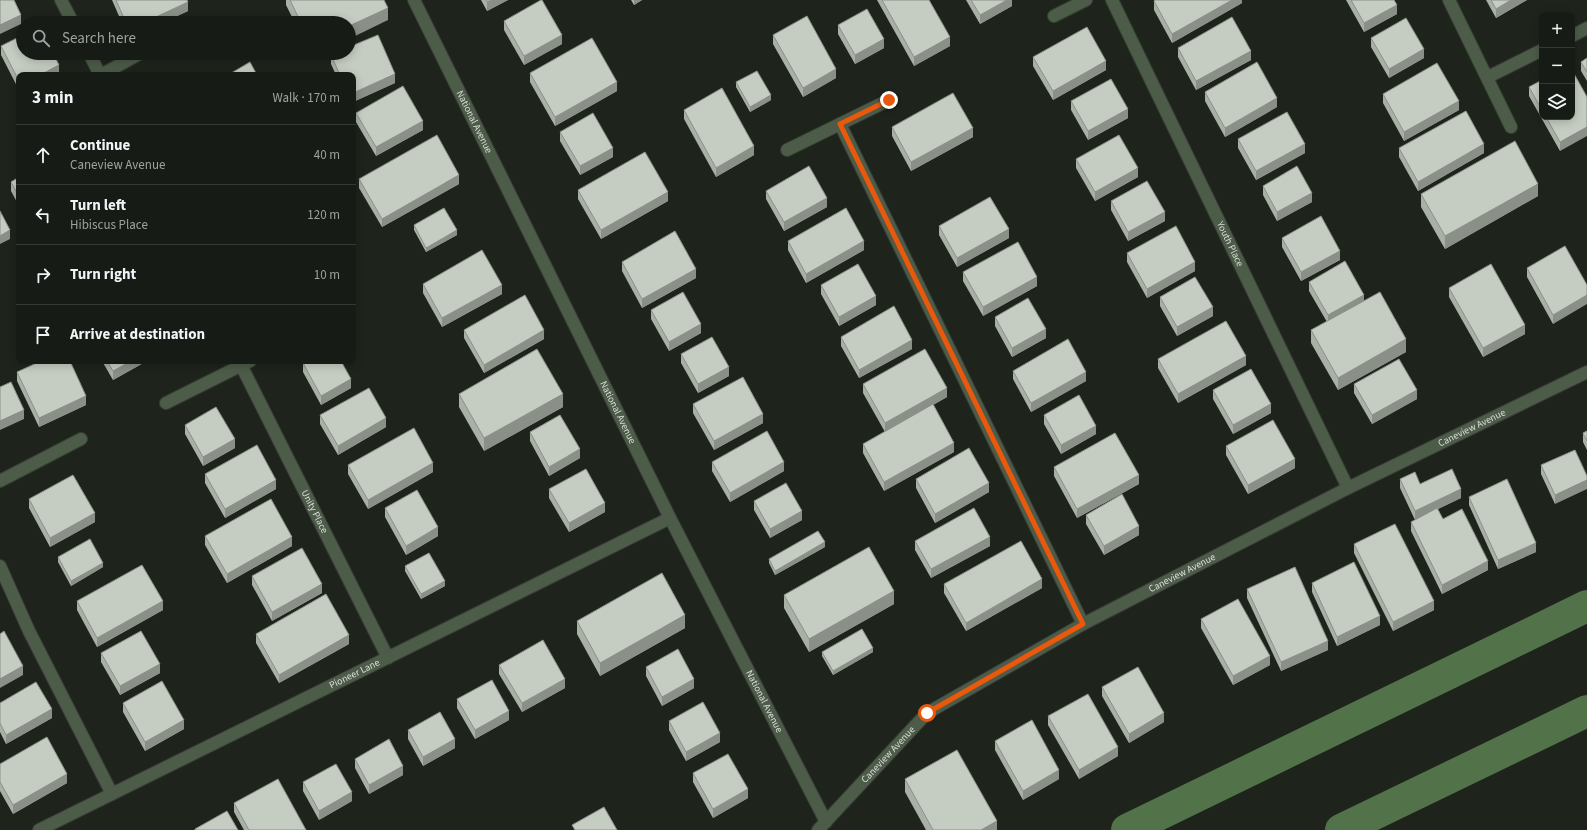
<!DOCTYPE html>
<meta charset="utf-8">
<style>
body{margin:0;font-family:"Source Sans 3",sans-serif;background:#1f241e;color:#f1f3f6}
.controls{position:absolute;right:12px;top:12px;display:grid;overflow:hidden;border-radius:8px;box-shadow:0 2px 10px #0003}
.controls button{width:36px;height:36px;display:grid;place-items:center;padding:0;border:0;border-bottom:1px solid #353934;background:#161b15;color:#f1f3f6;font:20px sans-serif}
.stop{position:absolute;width:12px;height:12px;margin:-9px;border:3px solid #ea580c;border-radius:50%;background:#fff}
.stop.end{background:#ea580c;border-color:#fff;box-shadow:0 1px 4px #0008}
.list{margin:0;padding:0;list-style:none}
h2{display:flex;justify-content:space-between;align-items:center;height:52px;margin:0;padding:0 16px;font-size:17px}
h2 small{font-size:13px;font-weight:400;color:#9ea1a0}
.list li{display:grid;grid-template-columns:26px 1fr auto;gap:12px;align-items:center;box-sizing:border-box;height:60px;padding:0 16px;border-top:1px solid #353934}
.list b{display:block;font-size:15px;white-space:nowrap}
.list p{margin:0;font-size:13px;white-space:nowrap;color:#9ea1a0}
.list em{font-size:13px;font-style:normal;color:#9ea1a0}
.icon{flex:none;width:22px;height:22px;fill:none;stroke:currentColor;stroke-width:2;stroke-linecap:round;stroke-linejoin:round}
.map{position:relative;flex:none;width:1587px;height:830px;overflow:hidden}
.search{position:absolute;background:#161b15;box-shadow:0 2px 10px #0003;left:16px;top:16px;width:340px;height:44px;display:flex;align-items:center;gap:10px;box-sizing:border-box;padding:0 14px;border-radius:22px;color:#9ea1a0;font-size:15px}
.panel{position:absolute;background:#161b15;box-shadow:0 2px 10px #0003;left:16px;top:72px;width:340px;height:292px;border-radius:8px}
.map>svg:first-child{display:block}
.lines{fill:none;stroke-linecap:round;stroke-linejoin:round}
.canal{stroke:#527249;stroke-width:32}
.minor-casing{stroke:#383e36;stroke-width:14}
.minor{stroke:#4d5b49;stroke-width:12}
.wall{fill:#a9b0a7}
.shaded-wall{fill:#8a9088}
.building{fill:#c5cdc2;stroke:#8a9088}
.route{stroke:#ea580c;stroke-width:5}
.labels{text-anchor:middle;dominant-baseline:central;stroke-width:4;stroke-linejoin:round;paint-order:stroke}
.street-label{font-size:10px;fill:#daded9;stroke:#151b13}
</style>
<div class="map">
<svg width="1587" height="830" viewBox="0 0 1587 830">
<rect width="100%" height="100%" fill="#1e241c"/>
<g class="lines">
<g class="canal">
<polyline points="1127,830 1587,606"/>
<polyline points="1341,830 1587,711"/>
</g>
<g class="minor-casing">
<g id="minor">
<polyline points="61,0 73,23"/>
<path id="s1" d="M414,0L670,518L826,822"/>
<path id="s2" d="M1112,0L1348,488"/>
<polyline points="1449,0 1511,127"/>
<polyline points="1054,16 1086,0"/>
<polyline points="1572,36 1587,28"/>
<polyline points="89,53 100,75"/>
<polyline points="101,75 141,53"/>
<polyline points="1488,77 1542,50"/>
<polyline points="840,124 1083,624"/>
<polyline points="787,150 889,100"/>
<path id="s3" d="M241,365L388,658"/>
<polyline points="166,403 250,361"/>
<polyline points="0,481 81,439"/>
<polyline points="0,566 29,631 112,794"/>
<path id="s4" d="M39,830L670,518"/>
<path id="s5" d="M818,830L927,713L1083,624L1348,488L1587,372"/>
</g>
</g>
<use href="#minor" class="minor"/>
</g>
<g class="wall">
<polygon points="112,0 187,0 188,11 162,23 122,23"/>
<polygon points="286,0 384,0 388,20 349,23 295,23 286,5"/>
<polygon points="481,0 508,0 487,11"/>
<polygon points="631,0 642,0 634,5"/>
<polygon points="877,0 929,0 950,46 914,66"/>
<polygon points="966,0 1012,0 1012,6 980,24"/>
<polygon points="1242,0 1242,3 1172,43 1154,10 1154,1"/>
<polygon points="1346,0 1394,0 1397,14 1364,32"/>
<polygon points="1486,0 1527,0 1496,18"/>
<polygon points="504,21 562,44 524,65 504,30"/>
<polygon points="838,25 884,48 855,64 838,34"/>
<polygon points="773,35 836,78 803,97 773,44"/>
<polygon points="1371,38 1424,58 1389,78 1371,47"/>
<polygon points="1,46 59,74 57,75 19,75 19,90 1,55"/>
<polygon points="1178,48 1251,60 1196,90 1178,57"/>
<polygon points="331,55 395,83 353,102 353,75 336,75 331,64"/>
<polygon points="1033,57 1106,70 1053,100 1033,66"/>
<polygon points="1587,58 1587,81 1581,71 1581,62"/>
<polygon points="530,73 617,91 555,126 530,82"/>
<polygon points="1542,80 1542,117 1572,117 1560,151 1529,96 1529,87"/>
<polygon points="736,82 771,100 750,112 736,87"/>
<polygon points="1205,92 1277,107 1225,137 1205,101"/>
<polygon points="1383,94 1459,110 1404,141 1383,103"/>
<polygon points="1071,101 1128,118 1088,140 1071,110"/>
<polygon points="684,110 754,155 716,177 684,119"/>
<polygon points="356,113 423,130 376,156 356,122"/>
<polygon points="892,127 973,137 911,171 892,136"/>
<polygon points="560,132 613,157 580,175 560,141"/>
<polygon points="1238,139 1305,153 1256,180 1238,148"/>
<polygon points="1399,148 1484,153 1418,191 1399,157"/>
<polygon points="1076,159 1138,177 1095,201 1076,168"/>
<polygon points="19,177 19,206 11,191 11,182"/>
<polygon points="359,179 459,184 382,227 359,188"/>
<polygon points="1263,186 1312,202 1277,221 1263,195"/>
<polygon points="578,190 668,201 601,239 578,199"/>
<polygon points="766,191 827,207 784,231 766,199"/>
<polygon points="1421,194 1538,196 1445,249 1421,207"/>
<polygon points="1111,201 1165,221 1128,241 1111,210"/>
<polygon points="414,225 457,235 426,252 414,230"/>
<polygon points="939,226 1009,238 957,267 939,235"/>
<polygon points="1282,238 1340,260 1301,281 1282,247"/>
<polygon points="788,241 864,250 806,283 788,250"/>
<polygon points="1127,253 1195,271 1147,298 1127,262"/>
<polygon points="622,262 696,278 642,308 622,271"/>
<polygon points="1527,268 1587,285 1553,324 1527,277"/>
<polygon points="963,272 1037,286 983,316 963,281"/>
<polygon points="1309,282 1364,301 1406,352 1338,390 1311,343 1311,330 1327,322 1309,291"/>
<polygon points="423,284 502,294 442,327 423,293"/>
<polygon points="821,285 876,305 839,326 821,294"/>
<polygon points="1449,288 1525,334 1483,357 1449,297"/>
<polygon points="1160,297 1213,316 1177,336 1160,306"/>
<polygon points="651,310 701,333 669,351 651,319"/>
<polygon points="995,317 1046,338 1012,357 995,326"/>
<polygon points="464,330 544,339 484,373 464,338"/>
<polygon points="841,337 912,349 859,378 841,346"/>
<polygon points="681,354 729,376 698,393 681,363"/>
<polygon points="1158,359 1246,365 1178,403 1158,368"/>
<polygon points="102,361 147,361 113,380"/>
<polygon points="303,363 351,388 321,405 303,372"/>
<polygon points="1013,371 1086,381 1031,412 1013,379"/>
<polygon points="17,372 86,405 39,427 17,381"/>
<polygon points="863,384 947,397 933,405 954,452 884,491 863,453 863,444 885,432 863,393"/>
<polygon points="1354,384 1417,399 1372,424 1354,393"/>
<polygon points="1213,390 1271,413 1233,434 1213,399"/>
<polygon points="459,394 563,407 484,451 459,407"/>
<polygon points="693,404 763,423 714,450 693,413"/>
<polygon points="320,415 386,427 338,455 320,424"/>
<polygon points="1044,415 1096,434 1061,454 1044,424"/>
<polygon points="185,425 235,448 203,466 185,434"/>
<polygon points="1587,431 1587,450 1583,442 1583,433"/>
<polygon points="530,432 580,458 549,476 530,441"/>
<polygon points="1226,446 1295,468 1248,494 1226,455"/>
<polygon points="1575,450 1555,504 1541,474 1541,465"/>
<polygon points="712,462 784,471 730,502 712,471"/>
<polygon points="348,465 433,472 368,509 348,474"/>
<polygon points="1054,467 1139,484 1077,518 1054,476"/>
<polygon points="205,474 276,489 225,518 205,483"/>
<polygon points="916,479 989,492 935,523 916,488"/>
<polygon points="1400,479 1420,484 1461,498 1438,509 1443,519 1488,570 1442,594 1411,531 1411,522 1415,520 1400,488"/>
<polygon points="549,489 605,512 569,532 549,498"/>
<polygon points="1469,497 1536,552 1498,569 1469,505"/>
<polygon points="29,499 95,522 50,547 29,508"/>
<polygon points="754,501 802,520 770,538 754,510"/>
<polygon points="385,508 438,536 406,555 385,517"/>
<polygon points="1086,515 1139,535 1104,555 1086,524"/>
<polygon points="205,536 292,546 227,583 205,545"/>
<polygon points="915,541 990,546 931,578 915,550"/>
<polygon points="1354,544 1434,610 1393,631 1354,553"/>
<polygon points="825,547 775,575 769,563 769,559"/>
<polygon points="58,557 103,567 71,586 58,562"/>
<polygon points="405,566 445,586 421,599 405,571"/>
<polygon points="252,576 322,593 272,621 252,585"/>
<polygon points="1312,583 1380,625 1337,646 1312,592"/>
<polygon points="944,584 1042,588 966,631 944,593"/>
<polygon points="1247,589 1328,650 1281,671 1247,598"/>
<polygon points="784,595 894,604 809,652 784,608"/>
<polygon points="77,601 163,610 97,647 77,610"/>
<polygon points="1201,619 1270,665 1233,685 1201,628"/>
<polygon points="577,621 685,628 600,676 577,634"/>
<polygon points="256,634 349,644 279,683 256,643"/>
<polygon points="822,652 873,652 833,675 822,656"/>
<polygon points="101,653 160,673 120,695 101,662"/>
<polygon points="499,665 565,688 522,712 499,674"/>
<polygon points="646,667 694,688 662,706 646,676"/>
<polygon points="1102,687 1164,722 1129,743 1102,696"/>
<polygon points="457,699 509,720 475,739 457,708"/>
<polygon points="0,703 52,718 6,744 0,732"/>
<polygon points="123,703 184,729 145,751 123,712"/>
<polygon points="1048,716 1118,756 1079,779 1048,725"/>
<polygon points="669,721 720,742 686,761 669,730"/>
<polygon points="408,730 455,748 423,766 408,739"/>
<polygon points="995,741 1059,779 1023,800 995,750"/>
<polygon points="355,759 403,775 369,794 355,768"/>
<polygon points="0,764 67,783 13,814 0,791"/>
<polygon points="693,773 748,798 713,818 693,782"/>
<polygon points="905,779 997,830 926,830 905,792"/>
<polygon points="303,782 352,801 319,820 303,791"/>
<polygon points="234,803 306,830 244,830 234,812"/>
</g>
<g class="shaded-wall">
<polygon points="492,0 508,0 487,11 487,2"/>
<polygon points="634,0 642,0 634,5"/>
<polygon points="1007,0 1012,0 1012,6 980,24 980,15"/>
<polygon points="1232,0 1242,0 1242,3 1172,43 1172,34"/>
<polygon points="1511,0 1527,0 1496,18 1496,9"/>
<polygon points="188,2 188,11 162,23 143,23"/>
<polygon points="1397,5 1397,14 1364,32 1364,23"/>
<polygon points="388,8 388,20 349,39 349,26"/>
<polygon points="21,15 21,24 0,34 0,25"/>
<polygon points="562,35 562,44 524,65 524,56"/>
<polygon points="950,37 950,46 914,66 914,57"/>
<polygon points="884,39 884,48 855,64 855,55"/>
<polygon points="1424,49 1424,58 1389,78 1389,69"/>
<polygon points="1251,51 1251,60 1196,90 1196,81"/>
<polygon points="311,53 320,53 311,57"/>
<polygon points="1106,61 1106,70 1053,100 1053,91"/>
<polygon points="59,65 59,74 57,75 40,75"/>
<polygon points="836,69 836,78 803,97 803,88"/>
<polygon points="395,74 395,83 353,102 353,93"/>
<polygon points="617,82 617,91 555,126 555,117"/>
<polygon points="771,95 771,100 750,112 750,107"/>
<polygon points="1277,98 1277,107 1225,137 1225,128"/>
<polygon points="1459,101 1459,110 1404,141 1404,132"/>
<polygon points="1128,109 1128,118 1088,140 1088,131"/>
<polygon points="423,121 423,130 376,156 376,147"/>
<polygon points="1587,127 1587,136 1560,151 1560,142"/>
<polygon points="973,128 973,137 911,171 911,162"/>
<polygon points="1305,144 1305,153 1256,180 1256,171"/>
<polygon points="1484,144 1484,153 1418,191 1418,182"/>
<polygon points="754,146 754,155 716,177 716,168"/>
<polygon points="613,148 613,157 580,175 580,166"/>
<polygon points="1138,168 1138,177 1095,201 1095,192"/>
<polygon points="459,175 459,184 382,227 382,219"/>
<polygon points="1538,184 1538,196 1445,249 1445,236"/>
<polygon points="668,192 668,201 601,239 601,230"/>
<polygon points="1312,193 1312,202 1277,221 1277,212"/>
<polygon points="827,198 827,207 784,231 784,222"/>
<polygon points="1165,212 1165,221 1128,241 1128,232"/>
<polygon points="1009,229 1009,238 957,267 957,258"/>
<polygon points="10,230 10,239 0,244 0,236"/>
<polygon points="457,230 457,235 426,252 426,248"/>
<polygon points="864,241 864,250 806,283 806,274"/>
<polygon points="1340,251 1340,260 1301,281 1301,272"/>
<polygon points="1195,262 1195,271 1147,298 1147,289"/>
<polygon points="696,269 696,278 642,308 642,299"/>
<polygon points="1037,277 1037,286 983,316 983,307"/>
<polygon points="502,285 502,294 442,327 442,318"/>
<polygon points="1364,295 1364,304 1328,324 1328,315"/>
<polygon points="1587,295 1587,304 1553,324 1553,315"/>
<polygon points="876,296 876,305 839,326 839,317"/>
<polygon points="1213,307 1213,316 1177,336 1177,327"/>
<polygon points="701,324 701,333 669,351 669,342"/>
<polygon points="1525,325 1525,334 1483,357 1483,348"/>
<polygon points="1046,329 1046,338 1012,357 1012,348"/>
<polygon points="544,330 544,339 484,373 484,365"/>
<polygon points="1406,339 1406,352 1338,390 1338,378"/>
<polygon points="912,340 912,349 859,378 859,370"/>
<polygon points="1246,356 1246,365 1178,403 1178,394"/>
<polygon points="131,361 147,361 113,380 113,371"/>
<polygon points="729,367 729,376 698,393 698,384"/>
<polygon points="1086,372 1086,381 1031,412 1031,403"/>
<polygon points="351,379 351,388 321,405 321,396"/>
<polygon points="947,388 947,397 885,432 885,423"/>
<polygon points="1417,390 1417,399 1372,424 1372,415"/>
<polygon points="563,394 563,407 484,451 484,438"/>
<polygon points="86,396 86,405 39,427 39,418"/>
<polygon points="1271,404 1271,413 1233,434 1233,425"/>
<polygon points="24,410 24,419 0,430 0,421"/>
<polygon points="763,414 763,423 714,450 714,441"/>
<polygon points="386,418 386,427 338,455 338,446"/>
<polygon points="1096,426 1096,434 1061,454 1061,445"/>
<polygon points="235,439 235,448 203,466 203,457"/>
<polygon points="954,443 954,452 884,491 884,482"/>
<polygon points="580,449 580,458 549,476 549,467"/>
<polygon points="1295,459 1295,468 1248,494 1248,485"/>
<polygon points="784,462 784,471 730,502 730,493"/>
<polygon points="433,463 433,472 368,509 368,500"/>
<polygon points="1139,475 1139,484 1077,518 1077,509"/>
<polygon points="276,480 276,489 225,518 225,509"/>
<polygon points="1587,480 1587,489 1555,504 1555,495"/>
<polygon points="989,483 989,492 935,523 935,514"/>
<polygon points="1461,489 1461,498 1415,520 1415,511"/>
<polygon points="605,503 605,512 569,532 569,523"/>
<polygon points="802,511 802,520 770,538 770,529"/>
<polygon points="95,513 95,522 50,547 50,538"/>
<polygon points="1139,526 1139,535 1104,555 1104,546"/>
<polygon points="438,527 438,536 406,555 406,546"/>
<polygon points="292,537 292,546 227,583 227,574"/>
<polygon points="990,537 990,546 931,578 931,569"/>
<polygon points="825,542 825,547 775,575 775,571"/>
<polygon points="1536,543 1536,552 1498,569 1498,560"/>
<polygon points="1488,561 1488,570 1442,594 1442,585"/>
<polygon points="103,563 103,567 71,586 71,581"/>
<polygon points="1042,579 1042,588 966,631 966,623"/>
<polygon points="445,581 445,586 421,599 421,594"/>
<polygon points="322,584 322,593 272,621 272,612"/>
<polygon points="894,591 894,604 809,652 809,639"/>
<polygon points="163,601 163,610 97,647 97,638"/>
<polygon points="1434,601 1434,610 1393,631 1393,622"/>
<polygon points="685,615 685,628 600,676 600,663"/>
<polygon points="1380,616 1380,625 1337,646 1337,637"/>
<polygon points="349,635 349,644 279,683 279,675"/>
<polygon points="1328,641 1328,650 1281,671 1281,662"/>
<polygon points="873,648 873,652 833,675 833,671"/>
<polygon points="1270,656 1270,665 1233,685 1233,676"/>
<polygon points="160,664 160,673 120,695 120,686"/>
<polygon points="23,666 23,675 0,688 0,679"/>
<polygon points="565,679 565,688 522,712 522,703"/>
<polygon points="694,679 694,688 662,706 662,697"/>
<polygon points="52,709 52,718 6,744 6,735"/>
<polygon points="509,711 509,720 475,739 475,730"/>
<polygon points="1164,713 1164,722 1129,743 1129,734"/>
<polygon points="184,720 184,729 145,751 145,742"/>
<polygon points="720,733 720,742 686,761 686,752"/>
<polygon points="455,739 455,748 423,766 423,757"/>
<polygon points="1118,747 1118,756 1079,779 1079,770"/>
<polygon points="403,766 403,775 369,794 369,785"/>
<polygon points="1059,770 1059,779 1023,800 1023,791"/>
<polygon points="67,774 67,783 13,814 13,805"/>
<polygon points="748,789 748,798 713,818 713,809"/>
<polygon points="352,792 352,801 319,820 319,811"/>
<polygon points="997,821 997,830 981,830"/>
</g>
<g class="building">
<polygon points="0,0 14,0 21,15 0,25"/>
<polygon points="116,0 187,0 188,2 143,23 126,23"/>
<polygon points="290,0 384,0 388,8 349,26 349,23 301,23"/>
<polygon points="486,0 492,0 487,2"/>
<polygon points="541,0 542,0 562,35 524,56 504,21"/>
<polygon points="882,0 929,0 950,37 914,57"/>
<polygon points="971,0 1007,0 980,15"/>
<polygon points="1155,0 1232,0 1172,34 1154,1"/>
<polygon points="1351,0 1394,0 1397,5 1364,23"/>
<polygon points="1491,0 1511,0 1496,9"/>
<polygon points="867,9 884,39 855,55 838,25"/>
<polygon points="807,16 836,69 803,88 773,35"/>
<polygon points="1232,17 1251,51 1196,81 1178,48"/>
<polygon points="1406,18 1424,49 1389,69 1371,38"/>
<polygon points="1087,27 1106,61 1053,91 1033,57"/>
<polygon points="23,35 23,53 53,53 59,65 40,75 19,75 19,81 1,46"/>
<polygon points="378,35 395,74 353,93 353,75 340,75 331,55 336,53 349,53 349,47"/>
<polygon points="592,38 617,82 555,117 530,73"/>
<polygon points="1587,58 1587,72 1581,62"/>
<polygon points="250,62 257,75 228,75"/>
<polygon points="1257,62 1277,98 1225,128 1205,92"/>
<polygon points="1437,63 1459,101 1404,132 1383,94"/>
<polygon points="1572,70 1587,97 1587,127 1560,142 1546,117 1572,117"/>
<polygon points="757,71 771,95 750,107 736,82"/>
<polygon points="1111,79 1128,109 1088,131 1071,101"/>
<polygon points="1542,80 1542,110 1529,87"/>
<polygon points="403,86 423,121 376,147 356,113"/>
<polygon points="722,88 754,146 716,168 684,110"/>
<polygon points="953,93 973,128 911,162 892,127"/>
<polygon points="1466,111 1484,144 1418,182 1399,148"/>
<polygon points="1287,112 1305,144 1256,171 1238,139"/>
<polygon points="593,113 613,148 580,166 560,132"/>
<polygon points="437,135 459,175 382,219 359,179"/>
<polygon points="1119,135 1138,168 1095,192 1076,159"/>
<polygon points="1515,141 1538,184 1445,236 1421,194"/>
<polygon points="645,152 668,192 601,230 578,190"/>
<polygon points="809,166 827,198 784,222 766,191"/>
<polygon points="1297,166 1312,193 1277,212 1263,186"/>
<polygon points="19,177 19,197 11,182"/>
<polygon points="1147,181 1165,212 1128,232 1111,201"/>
<polygon points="990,197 1009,229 957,258 939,226"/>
<polygon points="444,208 457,230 426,248 414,225"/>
<polygon points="846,208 864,241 806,274 788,241"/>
<polygon points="0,211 10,230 0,236"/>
<polygon points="1321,216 1340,251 1301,272 1282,238"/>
<polygon points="1176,226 1195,262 1147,289 1127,253"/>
<polygon points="675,231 696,269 642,299 622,262"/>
<polygon points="1018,242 1037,277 983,307 963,272"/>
<polygon points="1565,246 1587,285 1587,295 1553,315 1527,268"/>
<polygon points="482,250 502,285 442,318 423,284"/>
<polygon points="1345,261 1364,295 1328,315 1309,282"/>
<polygon points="858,264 876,296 839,317 821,285"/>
<polygon points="1491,264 1525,325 1483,348 1449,288"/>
<polygon points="1195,277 1213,307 1177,327 1160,297"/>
<polygon points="683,292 701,324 669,342 651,310"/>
<polygon points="1380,292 1406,339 1338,378 1311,330"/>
<polygon points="525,295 544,330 484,365 464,330"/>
<polygon points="1028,298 1046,329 1012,348 995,317"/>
<polygon points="894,306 912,340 859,370 841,337"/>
<polygon points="1226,321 1246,356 1178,394 1158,359"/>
<polygon points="712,337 729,367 698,384 681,354"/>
<polygon points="1068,339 1086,372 1031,403 1013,371"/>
<polygon points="537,349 563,394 484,438 459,394"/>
<polygon points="925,349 947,388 885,423 863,384"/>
<polygon points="1399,359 1417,390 1372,415 1354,384"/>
<polygon points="41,361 70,361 86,396 39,418 17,372"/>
<polygon points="107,361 131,361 113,371"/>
<polygon points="308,361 341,361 351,379 321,396 303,363"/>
<polygon points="1251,369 1271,404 1233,425 1213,390"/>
<polygon points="743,377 763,414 714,441 693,404"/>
<polygon points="11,382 24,410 0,421 0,387"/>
<polygon points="369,388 386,418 338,446 320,415"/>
<polygon points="1079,395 1096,426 1061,445 1044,415"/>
<polygon points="933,404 954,443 884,482 863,444"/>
<polygon points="216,407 235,439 203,457 185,425"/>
<polygon points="560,415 580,449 549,467 530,432"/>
<polygon points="1273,420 1295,459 1248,485 1226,446"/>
<polygon points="414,428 433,463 368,500 348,465"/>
<polygon points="767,431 784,462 730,493 712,462"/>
<polygon points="1587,431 1587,441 1583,433"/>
<polygon points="1115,433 1139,475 1077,509 1054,467"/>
<polygon points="257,445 276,480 225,509 205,474"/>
<polygon points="969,448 989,483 935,514 916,479"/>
<polygon points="1575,450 1587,476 1587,480 1555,495 1541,465"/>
<polygon points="586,469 605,503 569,523 549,489"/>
<polygon points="1452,469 1461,489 1415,511 1400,479 1415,472 1420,484"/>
<polygon points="73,475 95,513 50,538 29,499"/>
<polygon points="1507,479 1536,543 1498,560 1469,497"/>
<polygon points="786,483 802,511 770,529 754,501"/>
<polygon points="417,490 438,527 406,546 385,508"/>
<polygon points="1122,494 1139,526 1104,546 1086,515"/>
<polygon points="271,499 292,537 227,574 205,536"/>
<polygon points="974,508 990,537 931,569 915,541"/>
<polygon points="1437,508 1443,519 1462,509 1488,561 1442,585 1411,522"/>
<polygon points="1395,524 1434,601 1393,622 1354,544"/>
<polygon points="818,531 825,542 775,571 769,559"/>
<polygon points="90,539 103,563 71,581 58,557"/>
<polygon points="1021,541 1042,579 966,623 944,584"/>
<polygon points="869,547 894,591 809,639 784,595"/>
<polygon points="302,548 322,584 272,612 252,576"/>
<polygon points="429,553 445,581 421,594 405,566"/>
<polygon points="1354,562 1380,616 1337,637 1312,583"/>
<polygon points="142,565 163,601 97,638 77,601"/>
<polygon points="1295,567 1328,641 1281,662 1247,589"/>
<polygon points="662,573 685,615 600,663 577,621"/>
<polygon points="326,594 349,635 279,675 256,634"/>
<polygon points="1238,599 1270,656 1233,676 1201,619"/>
<polygon points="862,629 873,648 833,671 822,652"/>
<polygon points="4,631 23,666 0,679 0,634"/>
<polygon points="141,631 160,664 120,686 101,653"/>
<polygon points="543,640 565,679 522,703 499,665"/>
<polygon points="678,649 694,679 662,697 646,667"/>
<polygon points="1138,667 1164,713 1129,734 1102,687"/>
<polygon points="492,680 509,711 475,730 457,699"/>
<polygon points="162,681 184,720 145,742 123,703"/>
<polygon points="36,682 52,709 6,735 0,723 0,703"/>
<polygon points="1088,694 1118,747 1079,770 1048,716"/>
<polygon points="703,702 720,733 686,752 669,721"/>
<polygon points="440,712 455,739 423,757 408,730"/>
<polygon points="1032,720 1059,770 1023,791 995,741"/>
<polygon points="47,737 67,774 13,805 0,782 0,764"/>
<polygon points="389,739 403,766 369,785 355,759"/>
<polygon points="957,750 997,821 981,830 933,830 905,779"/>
<polygon points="728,754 748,789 713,809 693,773"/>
<polygon points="336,764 352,792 319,811 303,782"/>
<polygon points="278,779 306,830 249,830 234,803"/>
<polygon points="604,807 617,830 575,830 572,825"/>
<polygon points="227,811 238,830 195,830 195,829"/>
</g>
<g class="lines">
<polyline class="route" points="889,100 840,124 1083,624 927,713"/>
</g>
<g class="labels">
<g class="street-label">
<text stroke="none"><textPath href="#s1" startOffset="136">National Avenue</textPath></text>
<text stroke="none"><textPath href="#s2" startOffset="271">Youth Place</textPath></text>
<text stroke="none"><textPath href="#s1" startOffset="460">National Avenue</textPath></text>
<text stroke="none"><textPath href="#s5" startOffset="775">Caneview Avenue</textPath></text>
<text stroke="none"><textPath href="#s3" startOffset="164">Unity Place</textPath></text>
<text stroke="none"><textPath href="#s5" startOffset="451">Caneview Avenue</textPath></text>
<text stroke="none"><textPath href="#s4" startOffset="352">Pioneer Lane</textPath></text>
<text stroke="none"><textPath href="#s1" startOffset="784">National Avenue</textPath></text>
<text stroke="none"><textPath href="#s5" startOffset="103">Caneview Avenue</textPath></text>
</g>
</g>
</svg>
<div class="controls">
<button>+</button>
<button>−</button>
<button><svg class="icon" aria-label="layers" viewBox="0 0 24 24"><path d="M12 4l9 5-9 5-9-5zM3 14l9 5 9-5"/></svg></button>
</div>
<div class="stop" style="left:927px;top:713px"></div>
<div class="stop end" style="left:889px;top:100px"></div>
<div class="search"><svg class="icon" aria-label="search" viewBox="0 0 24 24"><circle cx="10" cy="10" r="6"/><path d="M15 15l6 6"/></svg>Search here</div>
<section class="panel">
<h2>3 min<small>Walk · 170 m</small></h2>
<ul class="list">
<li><svg class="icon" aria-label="ahead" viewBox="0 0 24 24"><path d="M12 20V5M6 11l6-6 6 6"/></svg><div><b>Continue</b><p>Caneview Avenue</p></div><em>40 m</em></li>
<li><svg class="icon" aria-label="left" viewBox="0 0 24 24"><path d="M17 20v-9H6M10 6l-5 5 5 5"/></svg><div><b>Turn left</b><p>Hibiscus Place</p></div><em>120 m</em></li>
<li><svg class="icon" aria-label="right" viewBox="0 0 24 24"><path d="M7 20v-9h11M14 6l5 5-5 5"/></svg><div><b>Turn right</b></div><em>10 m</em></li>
<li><svg class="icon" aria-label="arrive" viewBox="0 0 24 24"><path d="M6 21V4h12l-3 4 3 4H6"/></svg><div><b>Arrive at destination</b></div></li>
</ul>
</section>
</div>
